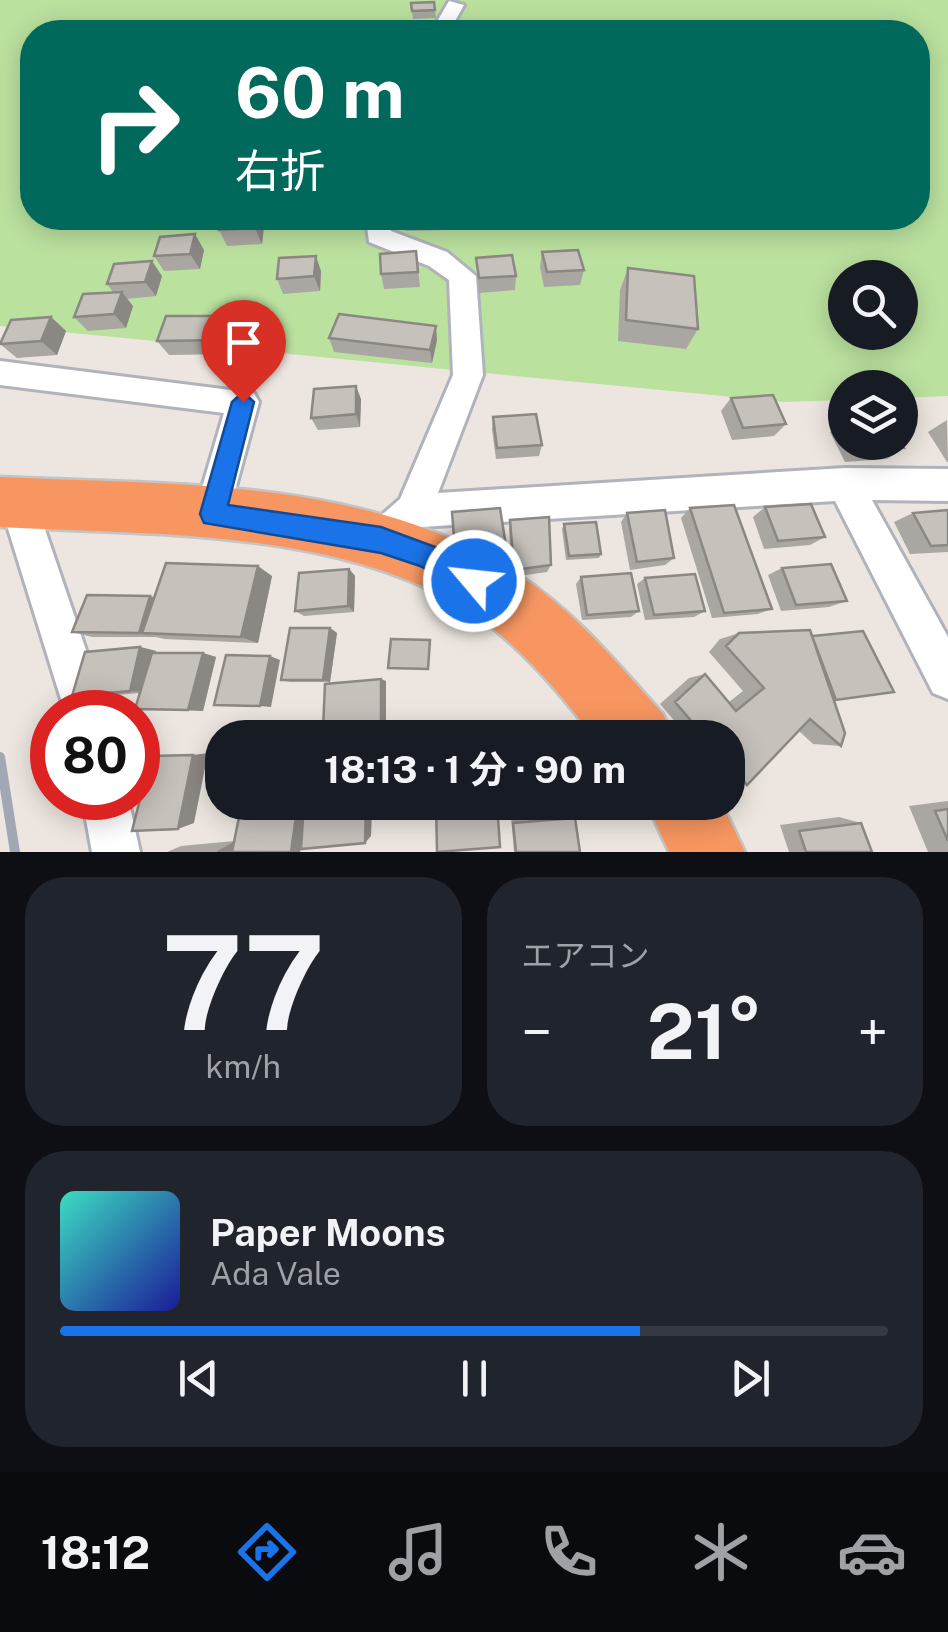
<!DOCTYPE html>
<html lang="ja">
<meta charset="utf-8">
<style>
body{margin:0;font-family:"Public Sans","Noto Sans JP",sans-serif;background:#20242c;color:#f1f3f6;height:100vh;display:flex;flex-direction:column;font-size:38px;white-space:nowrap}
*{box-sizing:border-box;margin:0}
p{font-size:32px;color:#9ea1a6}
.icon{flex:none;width:55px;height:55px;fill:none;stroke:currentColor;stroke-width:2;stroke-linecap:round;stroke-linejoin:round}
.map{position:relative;height:852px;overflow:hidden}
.panel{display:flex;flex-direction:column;gap:25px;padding:25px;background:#0d0f14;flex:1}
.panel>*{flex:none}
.top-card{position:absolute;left:20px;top:20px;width:910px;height:210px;border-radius:40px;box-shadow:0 5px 25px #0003;background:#00695c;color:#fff;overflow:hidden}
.controls{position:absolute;left:828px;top:260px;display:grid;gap:20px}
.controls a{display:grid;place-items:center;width:90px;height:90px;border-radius:50%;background:#171b24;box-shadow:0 5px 25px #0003;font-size:50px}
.speed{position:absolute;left:30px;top:690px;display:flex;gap:20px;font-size:50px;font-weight:700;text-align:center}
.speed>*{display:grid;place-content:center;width:130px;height:130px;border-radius:50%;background:#171b24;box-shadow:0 5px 25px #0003;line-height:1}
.speed .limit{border:15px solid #d22;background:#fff;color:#111}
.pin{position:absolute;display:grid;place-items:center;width:85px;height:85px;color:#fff;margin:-102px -42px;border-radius:50% 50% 50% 0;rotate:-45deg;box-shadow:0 0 10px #0007}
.pin .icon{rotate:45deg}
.me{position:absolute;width:110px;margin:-55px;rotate:298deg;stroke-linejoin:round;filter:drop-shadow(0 0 8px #0008)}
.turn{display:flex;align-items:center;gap:35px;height:210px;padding:0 50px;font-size:45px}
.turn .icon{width:130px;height:130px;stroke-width:2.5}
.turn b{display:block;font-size:70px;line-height:85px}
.big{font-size:75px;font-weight:700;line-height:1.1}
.panel .card{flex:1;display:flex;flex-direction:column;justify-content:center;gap:15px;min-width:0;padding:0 35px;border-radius:40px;background:#20242c}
.panel .dial{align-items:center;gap:0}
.dial b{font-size:130px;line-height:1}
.song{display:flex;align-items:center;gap:30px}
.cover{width:120px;height:120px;border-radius:15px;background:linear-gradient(135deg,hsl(170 70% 55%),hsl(240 70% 35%))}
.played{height:10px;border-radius:5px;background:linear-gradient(90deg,#1a73e8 70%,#363941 70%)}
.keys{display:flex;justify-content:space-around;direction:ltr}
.heat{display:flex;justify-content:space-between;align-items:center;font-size:55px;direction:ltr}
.panel .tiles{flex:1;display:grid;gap:25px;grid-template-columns:1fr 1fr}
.card:last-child{grid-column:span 2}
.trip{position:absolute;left:205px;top:720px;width:540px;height:100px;border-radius:40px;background:#171b24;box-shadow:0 5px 25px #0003;font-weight:700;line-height:100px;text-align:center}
.dock{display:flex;height:160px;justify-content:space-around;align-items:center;background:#090b0e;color:#9ea1a6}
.dock .icon{width:70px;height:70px}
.dock .selected{color:#1a73e8}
.dock b{font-size:45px;color:#f1f3f6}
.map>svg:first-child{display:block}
.green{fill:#bbe19f;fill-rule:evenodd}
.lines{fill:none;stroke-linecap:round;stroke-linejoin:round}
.minor-casing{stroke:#b0b3bc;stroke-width:6}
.highway-casing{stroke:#c4c4c4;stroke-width:5}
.minor{fill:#fff;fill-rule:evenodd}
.highway{fill:#f79661;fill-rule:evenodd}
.rail{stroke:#a2a7b5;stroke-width:10}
.wall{fill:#aaa6a1}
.shaded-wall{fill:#8b8783}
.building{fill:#c6c1bb;stroke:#8b8783;stroke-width:2.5}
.route{fill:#1a73e8;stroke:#114b97;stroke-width:2.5}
</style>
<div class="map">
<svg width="948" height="852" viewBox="0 0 948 852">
<rect width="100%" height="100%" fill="#ede6e0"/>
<path class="green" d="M0,0H948V396L900,398V388H845V400L784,402L0,326ZM32,32H918V218H32ZM845,278H900V332H845Z"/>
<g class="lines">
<defs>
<path id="minor" d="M449,1L464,5L449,32H431Z
M366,218H390L391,231L447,252L476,276L483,375L438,493L845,468L948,469V501L872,500L948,637V699L933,693L835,501L421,527L394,553L381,558L368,553L363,540L368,527L400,499L453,375L449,280L429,266L369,242Z
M0,361L254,393L259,402L225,527L212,532L199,527L194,515L224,413L0,385Z
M18,486L30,491L36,503L107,712H65L0,503L6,491Z
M82,798H128L140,852H92Z"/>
<path id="highway" d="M0,477C171,485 366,477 516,573C573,609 618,664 663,714L673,738H595C559,693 521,646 473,614C343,528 150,535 0,527Z
M646,802H721L745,852H669Z"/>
</defs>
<use href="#minor" class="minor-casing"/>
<use href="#highway" class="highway-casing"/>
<use href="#minor" class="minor"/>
<use href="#highway" class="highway"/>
<path class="rail" d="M0,757L15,852"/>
</g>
<path class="wall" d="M434,2L436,18L413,19L411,3Z
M404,218H447V230L406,231Z
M264,226L262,244L227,246L219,230Z
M204,250L200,269L164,271L154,256Z
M416,251L420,287L384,289L381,274Z
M542,252L584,270L580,285L544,287L540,267Z
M476,258L516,276L515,290L479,293Z
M628,268L698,329L686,349L618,341L620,290Z
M321,271L320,291L283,294L277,279Z
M162,276L156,296L127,299L133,306L126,328L88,331L74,317L113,292L107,284Z
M51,317L66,331L57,355L17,358L0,344Z
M239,330L232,354L169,355L157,341Z
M329,338L437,340L432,363L334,352Z
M731,398L786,424L774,436L732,440L721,411Z
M361,399L360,427L318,430L311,418Z
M493,417L542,445L539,456L496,459L492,430Z
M844,420L845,442H900L904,448L887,459L845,462L830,432Z
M947,420L948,462H947L928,432Z
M765,507L825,537L810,545L764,549L753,517Z
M690,508L772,609L758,614L712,618L681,518Z
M948,510V552L910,554L894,522L913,513Z
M452,512L506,546L504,553L456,558Z
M627,513L674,558L665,565L630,570L621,522Z
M510,520L551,565L547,572L512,577L509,528Z
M564,524L601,554L599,558L566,560L562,529Z
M782,568L847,601L829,607L781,611L768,575Z
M349,569L355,576L354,612L304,616L295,611Z
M272,576L258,643L165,639L155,637H92L72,632L150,596L154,597Z
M581,577L639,611L631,617L582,620L576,584Z
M645,578L705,611L694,617L645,620L637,584Z
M330,628L337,633L330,682H290L281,680Z
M739,633L812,636L894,692L833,700L841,746L813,744L799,731L747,785L728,781V738H689L660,704L689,678L705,674L729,702L743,691L709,652L720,639Z
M140,647L156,651V653H203L216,657L203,711L135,709L140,693L93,697L72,696Z
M948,801V852H928L909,806Z
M242,802H372L371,836L301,844L300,852H167L181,846L234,841Z
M570,813L575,818L580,852H514L511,817Z
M839,817L861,823L872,852H789L780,825Z"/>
<path class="shaded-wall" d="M256,218H261L264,226L262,244L255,228Z
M195,234L204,250L200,269L190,254Z
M316,256L321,271L320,291L314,276Z
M152,261L162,276L156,296L145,282Z
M122,292L133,306L126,328L114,314Z
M230,316L239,330L232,354L223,340Z
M51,317L66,331L57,355L41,341Z
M436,326L437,340L432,363L430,350Z
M356,386L361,399L360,427L356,414Z
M258,566L272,576L258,643L241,637Z
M349,569L355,576L354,612L348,606Z
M150,596L166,602L142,633L155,637L139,633Z
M330,628L337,633L330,682L323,680Z
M140,647L156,651L148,692L130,691Z
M203,653L216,657L203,711L188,710Z
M270,656L280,660L271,707L260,706Z
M381,679L386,681V725H381Z
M208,753L194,823L178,829L193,755Z
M298,802H307L300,852H291Z
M366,802H372L371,836L365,843Z
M238,840L237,852H217V851Z"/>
<path class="building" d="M434,2L435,10L412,11L411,3Z
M402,22L403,31L379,32L378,23Z
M222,218H256L255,228L219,230Z
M195,234L190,254L154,256L160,237Z
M578,250L584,270L547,272L542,252Z
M416,251L418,272L381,274L380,254Z
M512,255L516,276L479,278L476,258Z
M316,256L314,276L277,279L279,258Z
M152,261L145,282L107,284L114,264Z
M628,268L694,276L698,329L626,320Z
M122,292L114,314L74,317L83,294Z
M339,314L436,326L430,350L329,338Z
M166,316H230L223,340L157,341Z
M51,317L41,341L0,344L11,320Z
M356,386V414L311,418L314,389Z
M773,395L786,424L743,428L731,398Z
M536,414L542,445L497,448L493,417Z
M900,440L904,448L860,451L856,442H900Z
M811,504L825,537L778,541L765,507Z
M734,505L772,609L724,613L690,508Z
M500,508L506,546L455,550L452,512Z
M665,510L674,558L637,562L627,513Z
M948,510V545L931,546L913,513Z
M549,517L551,565L514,570L510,520Z
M596,522L601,554L569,556L564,524Z
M166,563L258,566L241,637L142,633Z
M831,564L847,601L796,605L782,568Z
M349,569L348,606L295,611L299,573Z
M631,573L639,611L587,615L581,577Z
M695,574L705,611L654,615L645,578Z
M87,595L150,596L139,633L72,632Z
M290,628H330L323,680H281Z
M810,630L845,733L841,746L810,719L747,785L728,762V738H706L675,702L705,674L736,711L764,688L726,646L739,633Z
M863,631L894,692L836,700L812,636Z
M391,639L430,640L428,669L388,668Z
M140,647L130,691L72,696L85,652Z
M152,653H203L188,710L135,709Z
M226,655L270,656L260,706L214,705Z
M381,679V725L323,729L325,684Z
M571,732V738H513V736Z
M193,755L178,829L132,831L151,756Z
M242,802H298L291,852H232Z
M304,802H366L365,843L301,849Z
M436,802H497L500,847L437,852Z
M948,809V841L935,811Z
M575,818L580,852H516L513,823Z
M861,823L872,852H806L799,831Z"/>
<path class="route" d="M243,392L254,402L228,505L381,527L435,547L484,571L488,581L484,590L474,594L420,566L381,553L204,523L200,514L232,402Z"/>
</svg>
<div class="controls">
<a><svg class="icon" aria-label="search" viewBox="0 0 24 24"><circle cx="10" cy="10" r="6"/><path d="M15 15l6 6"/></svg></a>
<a><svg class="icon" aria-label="layers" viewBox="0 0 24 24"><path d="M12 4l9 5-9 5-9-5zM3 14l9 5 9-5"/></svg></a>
</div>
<div class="speed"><div class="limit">80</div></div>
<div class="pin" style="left:243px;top:402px;background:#d93025"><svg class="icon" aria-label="arrive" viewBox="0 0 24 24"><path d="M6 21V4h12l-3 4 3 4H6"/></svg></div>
<svg class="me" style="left:474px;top:581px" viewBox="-20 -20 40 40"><circle r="17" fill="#1a73e8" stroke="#fff" stroke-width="3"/><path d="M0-11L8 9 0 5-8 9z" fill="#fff"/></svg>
<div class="trip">18:13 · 1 分 · 90 m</div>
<div class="top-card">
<div class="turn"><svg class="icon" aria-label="right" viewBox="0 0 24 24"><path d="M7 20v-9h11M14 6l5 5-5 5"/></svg><div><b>60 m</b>右折</div></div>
</div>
</div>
<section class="panel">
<div class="tiles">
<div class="card dial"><b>77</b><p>km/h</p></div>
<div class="card"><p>エアコン</p>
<div class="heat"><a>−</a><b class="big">21°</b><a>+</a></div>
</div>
<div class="card">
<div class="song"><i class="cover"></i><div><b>Paper Moons</b><p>Ada Vale</p></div></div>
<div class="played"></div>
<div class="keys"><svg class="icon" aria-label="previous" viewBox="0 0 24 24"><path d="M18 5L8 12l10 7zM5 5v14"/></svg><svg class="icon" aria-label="pause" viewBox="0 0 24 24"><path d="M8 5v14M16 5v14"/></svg><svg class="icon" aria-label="next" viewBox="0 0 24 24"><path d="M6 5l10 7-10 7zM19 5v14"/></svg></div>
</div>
</div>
</section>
<nav class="dock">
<b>18:12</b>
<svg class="icon selected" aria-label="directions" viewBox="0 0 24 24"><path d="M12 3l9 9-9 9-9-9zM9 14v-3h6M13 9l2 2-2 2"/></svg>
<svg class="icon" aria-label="music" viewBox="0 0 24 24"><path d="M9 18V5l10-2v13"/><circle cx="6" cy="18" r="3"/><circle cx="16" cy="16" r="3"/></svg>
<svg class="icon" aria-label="phone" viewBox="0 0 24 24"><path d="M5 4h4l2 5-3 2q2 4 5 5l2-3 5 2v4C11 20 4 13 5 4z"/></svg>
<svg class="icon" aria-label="climate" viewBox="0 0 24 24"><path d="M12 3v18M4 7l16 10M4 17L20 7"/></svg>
<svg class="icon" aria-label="car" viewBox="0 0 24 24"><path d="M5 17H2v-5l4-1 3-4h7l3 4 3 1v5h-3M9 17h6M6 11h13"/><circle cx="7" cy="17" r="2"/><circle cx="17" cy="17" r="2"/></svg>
</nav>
